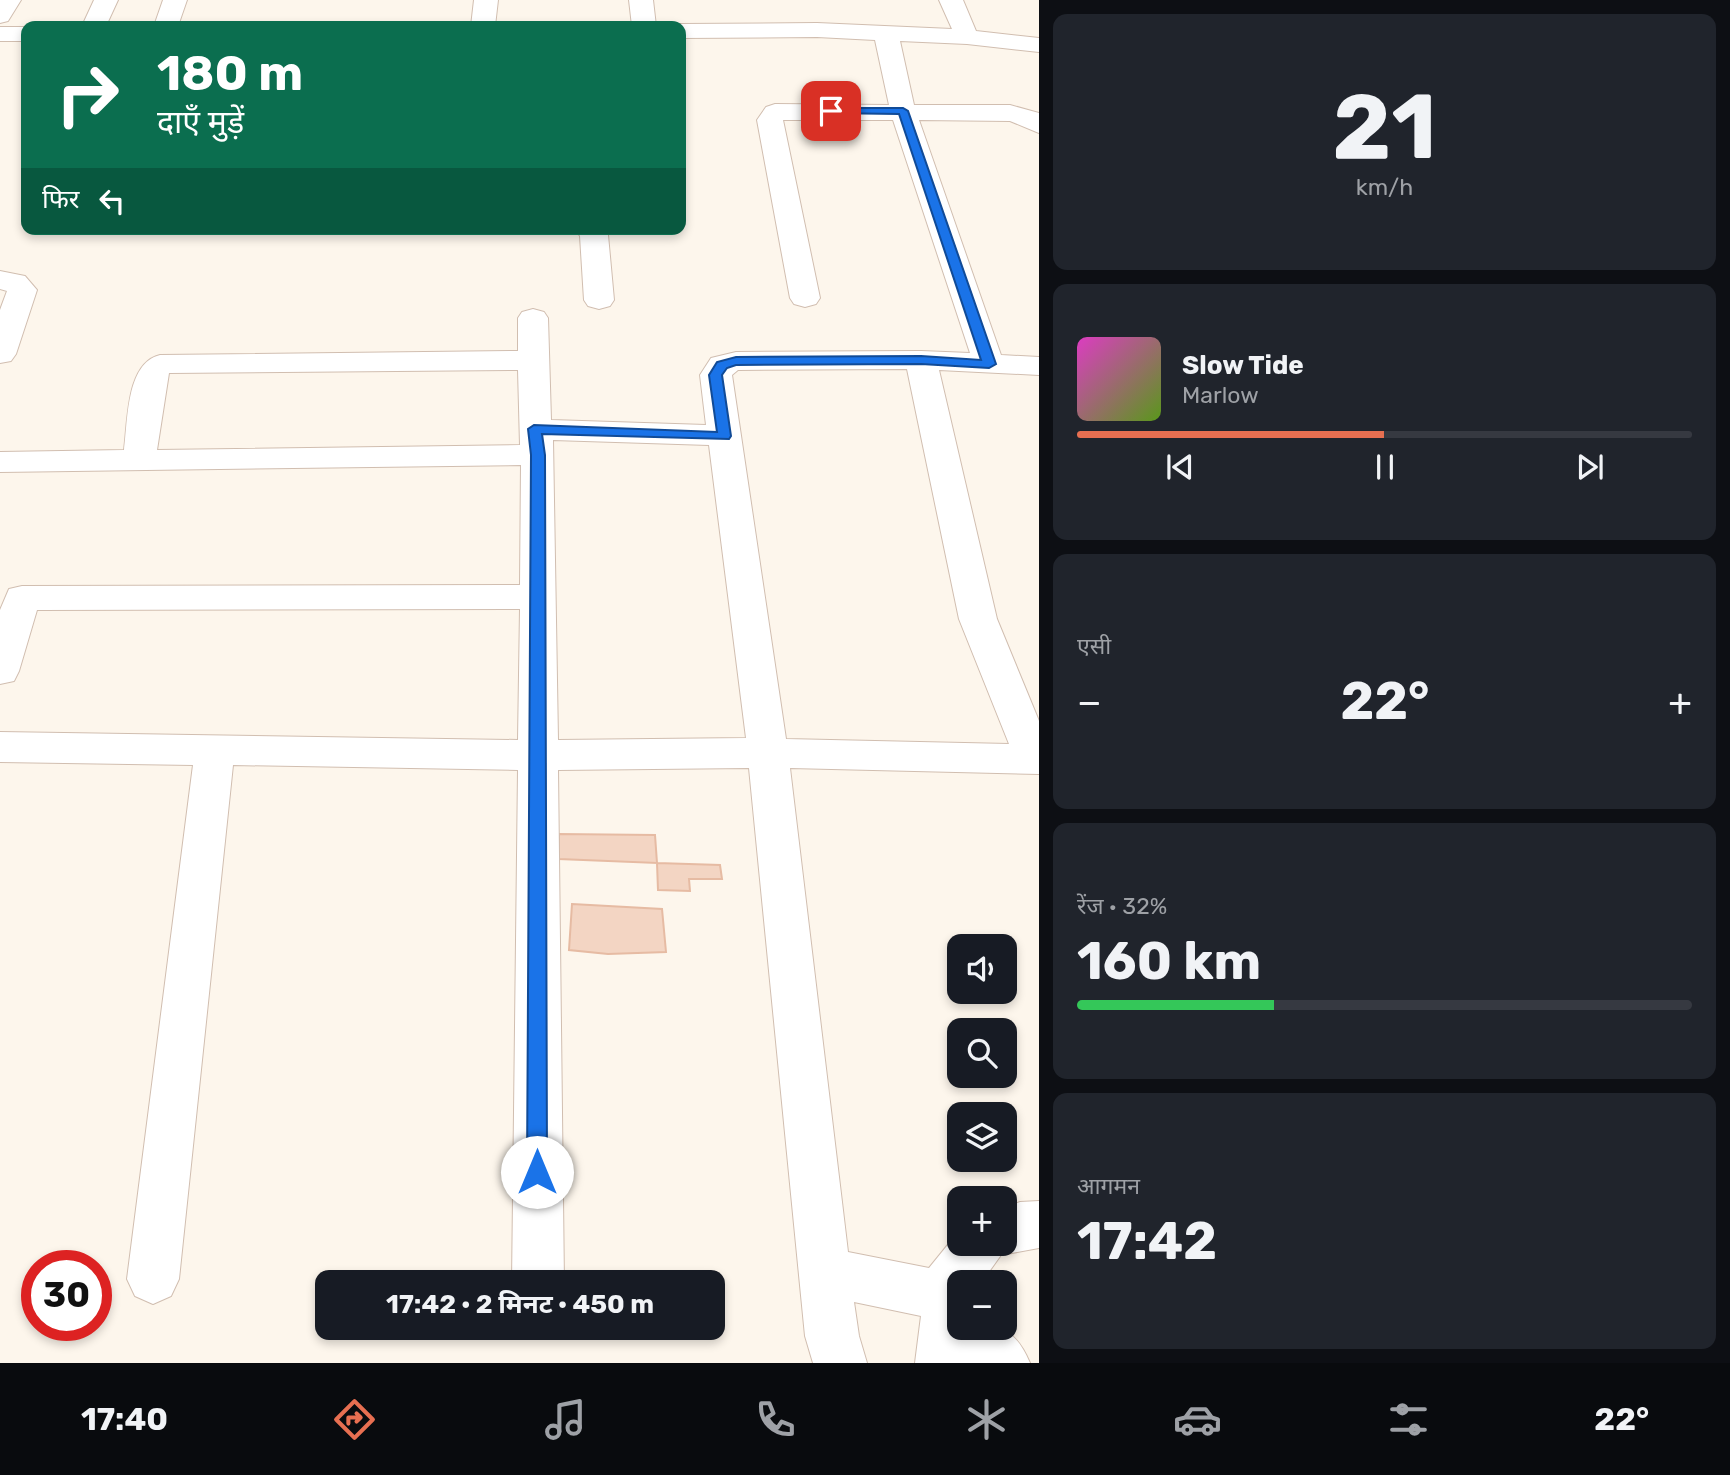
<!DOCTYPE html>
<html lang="hi">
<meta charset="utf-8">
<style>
body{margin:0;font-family:Rubik,"Noto Sans Devanagari",sans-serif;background:#20242c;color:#f1f3f6;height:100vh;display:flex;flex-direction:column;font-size:26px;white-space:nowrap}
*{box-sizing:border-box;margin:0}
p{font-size:23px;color:#9ea1a6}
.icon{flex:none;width:38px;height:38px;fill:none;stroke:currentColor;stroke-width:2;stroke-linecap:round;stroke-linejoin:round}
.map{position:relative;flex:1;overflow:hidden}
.side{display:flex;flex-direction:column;gap:14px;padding:14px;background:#0d0f14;width:691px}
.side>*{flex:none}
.guide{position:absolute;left:21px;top:21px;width:665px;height:214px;border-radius:14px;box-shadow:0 4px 10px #0003;background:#0b6e4f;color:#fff;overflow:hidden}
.buttons{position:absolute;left:947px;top:934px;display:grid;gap:14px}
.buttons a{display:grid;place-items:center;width:70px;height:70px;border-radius:14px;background:#171b24;box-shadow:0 4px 10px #0003;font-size:35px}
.speed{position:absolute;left:21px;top:1250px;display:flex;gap:14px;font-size:35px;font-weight:700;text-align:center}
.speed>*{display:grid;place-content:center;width:91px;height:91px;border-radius:50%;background:#171b24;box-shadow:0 4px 10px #0003;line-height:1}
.speed .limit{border:10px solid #d22;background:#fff;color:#111}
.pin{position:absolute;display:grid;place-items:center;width:60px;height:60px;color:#fff;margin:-30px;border-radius:14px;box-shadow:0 4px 10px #0006}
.me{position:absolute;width:77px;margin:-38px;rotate:0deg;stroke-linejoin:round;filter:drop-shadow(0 0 5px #0008)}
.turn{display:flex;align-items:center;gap:24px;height:147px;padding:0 21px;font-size:32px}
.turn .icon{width:91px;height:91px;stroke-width:2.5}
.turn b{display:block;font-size:49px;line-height:60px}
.then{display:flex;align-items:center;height:66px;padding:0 21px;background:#0003;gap:14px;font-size:26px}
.big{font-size:52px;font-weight:700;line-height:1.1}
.side .tile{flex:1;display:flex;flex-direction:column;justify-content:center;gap:10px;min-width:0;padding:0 24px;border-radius:14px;background:#20242c}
.side .dial{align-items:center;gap:0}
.dial b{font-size:91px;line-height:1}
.song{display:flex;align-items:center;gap:21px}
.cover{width:84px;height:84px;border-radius:10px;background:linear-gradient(135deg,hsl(310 70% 55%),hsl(90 70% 35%))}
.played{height:7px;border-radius:4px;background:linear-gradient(90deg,#e76f51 50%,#363941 50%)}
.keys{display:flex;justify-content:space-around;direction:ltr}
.heat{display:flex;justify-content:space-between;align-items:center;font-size:38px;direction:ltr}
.charge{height:10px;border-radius:5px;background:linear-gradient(90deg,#34c759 32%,#363941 0)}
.trip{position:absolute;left:315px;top:1270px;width:410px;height:70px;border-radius:14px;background:#171b24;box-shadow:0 4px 10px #0003;font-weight:700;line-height:70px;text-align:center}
.menu{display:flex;height:112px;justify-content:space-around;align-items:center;background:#090b0e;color:#9ea1a6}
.menu .icon{width:49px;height:49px}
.menu .on{color:#e76f51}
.menu b{font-size:32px;color:#f1f3f6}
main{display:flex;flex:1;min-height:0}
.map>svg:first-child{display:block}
.building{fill:#f3d5c3;stroke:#e6bba3;stroke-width:2}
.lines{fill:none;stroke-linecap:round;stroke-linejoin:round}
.minor-casing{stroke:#d1beb0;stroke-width:2}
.minor{fill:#fff;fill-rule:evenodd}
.route{fill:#1a73e8;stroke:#114b97;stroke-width:2}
</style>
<main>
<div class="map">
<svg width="1039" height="1363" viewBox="0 0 1039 1363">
<rect width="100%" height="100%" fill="#fdf6ec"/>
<path class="building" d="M559,834L655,835L657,863L559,859Z
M657,863L720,865L722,879H689L690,891L658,890Z
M572,904L662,909L666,952L608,954L569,950Z"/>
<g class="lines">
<defs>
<path id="minor" d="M0,0H21L8,21L0,23Z
M94,0H118L106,26H82Z
M163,0H187L178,26H154Z
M474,0H498L495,26H471Z
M629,0H653L656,26H632Z
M939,0H963L976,31L1039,38V52L967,44L900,41L914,105H1010L1039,113V133L1010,121L919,120L1001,355L1039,357V375L939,370L997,619L1039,721V774L790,768L848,1252L929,1268L959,1231V1244H1004V1208L1020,1202L1039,1201V1248L1001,1255L981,1283H959V1328C997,1328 1013,1323 1030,1363H915L921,1316L854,1302L859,1336L867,1363H813L805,1336L749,768L558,770L564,1283H512L518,770L233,765L179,1279L171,1296L153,1304L135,1296L127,1279L193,765L0,762V732L518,740L520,609L37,610L19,671L14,681L0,684V610L9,589L22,586L520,585L521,465L0,472V452L124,450C128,421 126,363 160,355L518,351V318L522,312L533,309L544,312L548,318L551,420L706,425L700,375L711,358L736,352L921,351L970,353L893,120H783L820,298L816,304L805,307L794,304L790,298L757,120L766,107L775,104L889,105L875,40L817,37L681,38V26H672L681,24L817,23L952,29ZM907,369L959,619L1009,744L786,739L732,375L738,370ZM518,370L520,445L157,450L169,373ZM553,440L709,445L746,738L558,740Z
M0,27H26V41H0Z
M575,229H604L608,235L614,300L610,306L599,309L588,306L584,300L580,236Z
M0,271L25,276L37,290L16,354L11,361L0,363V310L7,291L0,289Z"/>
</defs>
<use href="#minor" class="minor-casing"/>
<use href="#minor" class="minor"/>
</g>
<path class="route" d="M831,108H903L908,111L996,364L989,368L921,364L736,365L727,368L722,375L731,436L729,439L542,434L545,455L547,1172L544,1178L537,1181L530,1178L527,1172L531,455L528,429L534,425L717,432L709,375L717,362L736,357L921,356L981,360L899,114L827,113V109Z"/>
</svg>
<div class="buttons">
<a><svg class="icon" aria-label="sound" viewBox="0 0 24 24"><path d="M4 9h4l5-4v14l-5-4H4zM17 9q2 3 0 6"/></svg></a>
<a><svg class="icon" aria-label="search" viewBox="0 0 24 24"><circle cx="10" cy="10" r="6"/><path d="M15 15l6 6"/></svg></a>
<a><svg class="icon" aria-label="layers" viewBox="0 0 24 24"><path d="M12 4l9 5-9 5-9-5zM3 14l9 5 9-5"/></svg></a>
<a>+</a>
<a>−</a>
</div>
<div class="speed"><div class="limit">30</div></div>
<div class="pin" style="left:831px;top:111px;background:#d93025"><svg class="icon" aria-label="arrive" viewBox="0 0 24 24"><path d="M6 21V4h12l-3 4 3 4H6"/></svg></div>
<svg class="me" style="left:537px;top:1172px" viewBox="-20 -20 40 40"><circle r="19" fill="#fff"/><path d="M0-13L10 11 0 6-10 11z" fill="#1a73e8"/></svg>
<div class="trip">17:42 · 2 मिनट · 450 m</div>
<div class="guide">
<div class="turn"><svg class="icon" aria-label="right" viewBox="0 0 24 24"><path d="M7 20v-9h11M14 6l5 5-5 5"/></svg><div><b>180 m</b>दाएँ मुड़ें</div></div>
<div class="then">फिर<svg class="icon" aria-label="left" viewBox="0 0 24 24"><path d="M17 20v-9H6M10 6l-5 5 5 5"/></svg></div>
</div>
</div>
<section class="side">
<div class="tile dial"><b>21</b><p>km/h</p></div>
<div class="tile">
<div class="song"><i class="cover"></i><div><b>Slow Tide</b><p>Marlow</p></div></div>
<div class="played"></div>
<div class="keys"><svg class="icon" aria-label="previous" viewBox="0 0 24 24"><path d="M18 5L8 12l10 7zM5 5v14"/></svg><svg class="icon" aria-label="pause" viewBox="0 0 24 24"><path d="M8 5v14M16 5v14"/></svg><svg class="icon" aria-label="next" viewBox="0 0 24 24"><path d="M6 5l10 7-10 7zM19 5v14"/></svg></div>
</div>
<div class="tile"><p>एसी</p>
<div class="heat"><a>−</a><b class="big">22°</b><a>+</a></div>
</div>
<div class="tile"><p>रेंज · 32%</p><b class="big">160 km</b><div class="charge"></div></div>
<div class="tile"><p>आगमन</p><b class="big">17:42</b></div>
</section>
</main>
<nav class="menu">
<b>17:40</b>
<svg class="icon on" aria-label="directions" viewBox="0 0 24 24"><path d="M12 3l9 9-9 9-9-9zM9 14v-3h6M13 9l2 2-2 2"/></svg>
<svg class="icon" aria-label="music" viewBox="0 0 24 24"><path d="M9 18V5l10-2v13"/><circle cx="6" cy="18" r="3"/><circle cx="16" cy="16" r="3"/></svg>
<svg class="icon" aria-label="phone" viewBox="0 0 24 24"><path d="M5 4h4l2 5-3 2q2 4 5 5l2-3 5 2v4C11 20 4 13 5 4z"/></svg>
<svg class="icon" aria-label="climate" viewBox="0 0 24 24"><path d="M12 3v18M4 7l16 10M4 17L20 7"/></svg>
<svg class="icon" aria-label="car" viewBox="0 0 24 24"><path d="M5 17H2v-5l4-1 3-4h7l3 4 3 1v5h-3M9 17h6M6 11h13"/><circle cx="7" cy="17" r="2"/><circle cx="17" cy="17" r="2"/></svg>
<svg class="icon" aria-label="filters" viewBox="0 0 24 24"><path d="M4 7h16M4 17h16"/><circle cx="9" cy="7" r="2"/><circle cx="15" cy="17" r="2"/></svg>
<b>22°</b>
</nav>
